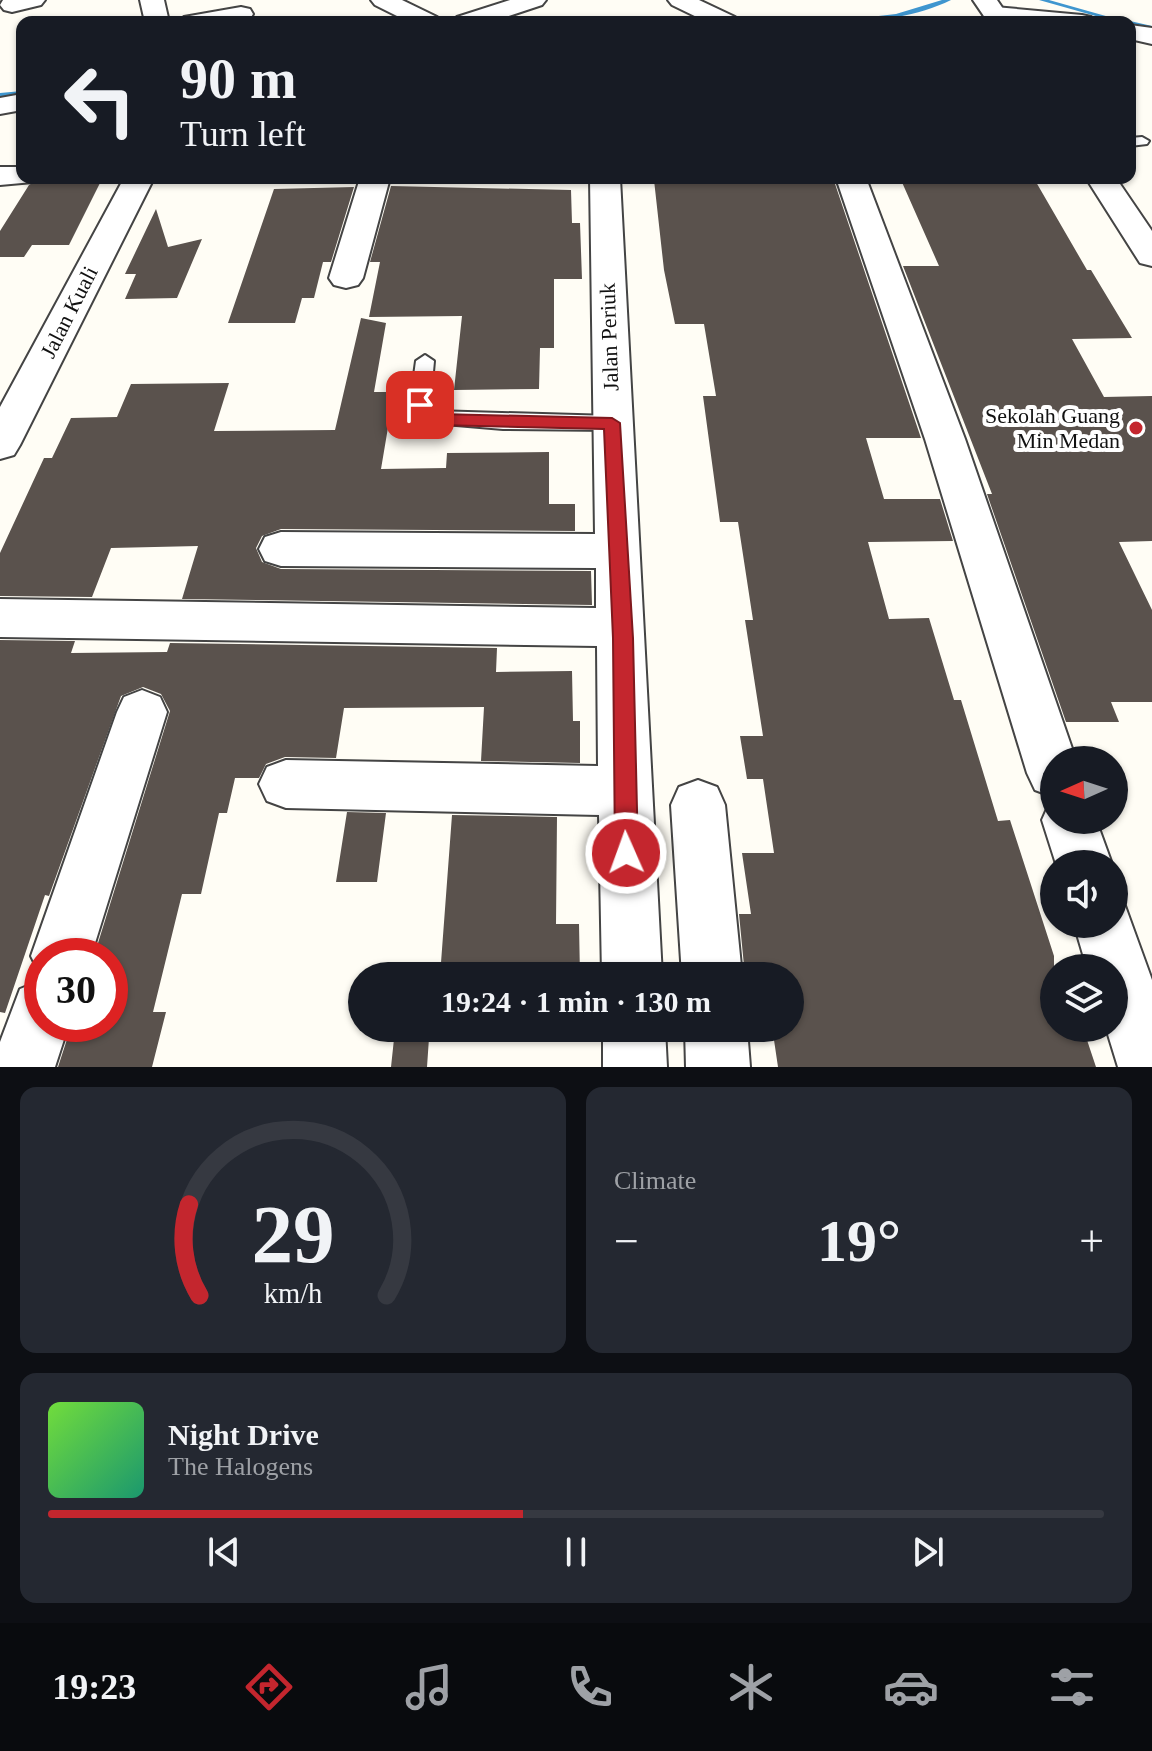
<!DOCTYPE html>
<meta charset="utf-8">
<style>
body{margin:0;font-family:Georgia,serif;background:#242831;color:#f1f3f6;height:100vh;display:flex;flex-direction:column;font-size:30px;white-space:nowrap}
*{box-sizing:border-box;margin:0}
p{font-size:26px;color:#9ea1a6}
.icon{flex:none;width:44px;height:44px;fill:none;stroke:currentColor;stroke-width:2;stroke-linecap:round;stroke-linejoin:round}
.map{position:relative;height:1067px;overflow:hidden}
.sheet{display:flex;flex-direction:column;gap:20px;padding:20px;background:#0d0f14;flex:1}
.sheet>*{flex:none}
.banner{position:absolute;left:16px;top:16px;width:1120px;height:168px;border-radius:16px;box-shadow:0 2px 6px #0004;background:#171b24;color:#f1f3f6;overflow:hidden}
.needle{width:52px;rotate:267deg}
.controls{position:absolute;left:1040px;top:746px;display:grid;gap:16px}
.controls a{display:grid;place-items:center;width:88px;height:88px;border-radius:50%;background:#171b24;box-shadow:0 2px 6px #0004;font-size:40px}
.speed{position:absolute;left:24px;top:938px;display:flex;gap:16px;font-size:40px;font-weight:700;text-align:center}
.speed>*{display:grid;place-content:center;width:104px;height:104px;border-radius:50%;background:#171b24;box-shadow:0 2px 6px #0004;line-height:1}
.speed .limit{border:12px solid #d22;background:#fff;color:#111}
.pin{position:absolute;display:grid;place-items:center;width:68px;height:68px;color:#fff;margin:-34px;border-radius:16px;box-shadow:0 4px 12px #0006}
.me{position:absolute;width:88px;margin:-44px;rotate:358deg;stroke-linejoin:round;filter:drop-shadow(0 0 6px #0008)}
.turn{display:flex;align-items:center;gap:28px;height:168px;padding:0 32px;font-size:36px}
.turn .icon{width:104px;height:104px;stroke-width:2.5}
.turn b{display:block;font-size:56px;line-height:68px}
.big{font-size:60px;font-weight:700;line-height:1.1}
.sheet .tile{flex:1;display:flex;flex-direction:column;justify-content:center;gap:12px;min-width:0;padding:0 28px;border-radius:16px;background:#242831}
.sheet .dial{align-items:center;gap:0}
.dial svg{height:208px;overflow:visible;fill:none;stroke:#363941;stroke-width:7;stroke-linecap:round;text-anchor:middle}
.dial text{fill:#f1f3f6;stroke:none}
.song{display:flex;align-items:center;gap:24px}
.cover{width:96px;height:96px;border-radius:12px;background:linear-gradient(135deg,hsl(100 70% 55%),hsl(160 70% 35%))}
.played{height:8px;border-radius:4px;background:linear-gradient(90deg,#c4262e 45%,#363941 45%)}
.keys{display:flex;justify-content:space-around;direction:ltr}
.heat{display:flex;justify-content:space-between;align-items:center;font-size:44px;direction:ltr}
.sheet .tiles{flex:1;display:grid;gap:20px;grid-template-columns:1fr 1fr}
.tile:last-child{grid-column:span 2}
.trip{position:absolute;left:348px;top:962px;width:456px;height:80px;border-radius:40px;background:#171b24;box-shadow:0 2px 6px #0004;font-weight:700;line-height:80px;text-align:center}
.tab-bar{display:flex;height:128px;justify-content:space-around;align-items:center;background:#090b0e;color:#9ea1a6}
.tab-bar .icon{width:56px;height:56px}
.tab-bar .current{color:#c4262e}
.tab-bar b{font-size:36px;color:#f1f3f6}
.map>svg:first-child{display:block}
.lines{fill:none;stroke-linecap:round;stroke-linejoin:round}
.stream{fill:#3f96cf;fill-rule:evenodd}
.building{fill:#5a524d}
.service-casing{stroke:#444;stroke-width:4}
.minor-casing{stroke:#444;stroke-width:4}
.tertiary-casing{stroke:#444;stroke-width:4}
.service{fill:#fff;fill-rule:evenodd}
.minor{fill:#fff;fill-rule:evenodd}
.tertiary{fill:#fff;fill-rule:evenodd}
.route{fill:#c4262e;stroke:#7f191e;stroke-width:2}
.poi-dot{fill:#c4262e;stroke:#fff;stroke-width:3}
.labels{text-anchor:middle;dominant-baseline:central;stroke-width:8;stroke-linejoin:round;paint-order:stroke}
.street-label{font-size:22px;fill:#111;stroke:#fff}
.poi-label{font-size:22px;fill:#111;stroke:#fff;text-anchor:end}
</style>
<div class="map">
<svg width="1152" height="1067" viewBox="0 0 1152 1067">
<rect width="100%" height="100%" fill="#fffdf5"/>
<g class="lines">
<path class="stream" d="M942,0H951C918,16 878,22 841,22L844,20L896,14Z
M1039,0H1049L1127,22H1117Z
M1130,21L1152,26V30L1130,25V22H1128Z
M22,91V95L0,97V93Z"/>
</g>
<path class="building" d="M715,178H833L921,438H866L884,499H940L953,541L868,542L889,619L929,618L954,700H961L998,821L1010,820L1054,956V1028H1083L1096,1067H778L774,1040L756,1041L754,1028H790V976H745L739,914H751L742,853H774L763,779H747L740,736H763L745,620H753L738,522H720L703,396H716L704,324H675L664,270L654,180Z
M39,179H102L69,245H32L24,257H0V231L29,185Z
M943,179L945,183L1036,182L1087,270H1091L1132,338L1072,339L1104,397L1152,396V541L1119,542L1152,610V702H1111L1119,722H1066L987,494H992L903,266H939L901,180Z
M391,186L571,190L572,223H580L582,279H554V348H540L539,389L454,390L462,316L369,317L380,262H370Z
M354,187L331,262H323L314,298H302L295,323H228L274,189Z
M156,209L168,247L202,239L177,298L125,299L136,274H125Z
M361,318L386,323L374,392H394L381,469L446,468L447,453L549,452V504H575V531L281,529L262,536L256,548L262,562L281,569L591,571L592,605L182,599L198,546L111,548L92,597L0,596V553L44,458H52L71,418L117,417L131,384L229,383L214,431L335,430Z
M0,640L75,641L71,653L167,652L170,643L497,648L496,672L572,671L573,721H580V763L481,761L484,707L344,708L336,758L285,757L266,764L259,778H235L227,813H219L201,894H182L153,1012H166L152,1067H58L72,1024H110V956H94L170,711L161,694L143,687L121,696L49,896L45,895L5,1013L0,1012Z
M347,812L386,813L377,882H336Z
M452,815L557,817L556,924H579L580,976H440Z
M429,1038L427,1067H391L394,1039Z"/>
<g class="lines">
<defs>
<path id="service" d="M1130,138L1142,137L1149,141L1147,144L1130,146Z
M425,355L434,361L430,405L434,411L612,416L622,423L612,430L503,429L421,422L410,405L416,361Z"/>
<path id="minor" d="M3,0H45L41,5L12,12L4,10L0,5Z
M140,0H164L169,22H145Z
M371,0H402L437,17L440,22H409L375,5Z
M510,0H546L542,5L491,22H454L457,17Z
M668,0H699L735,17L738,22H707L672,5Z
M241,7L250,9L253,14L250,19L181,22L184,17Z
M995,7L1082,15L1091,17L1094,22H1003L986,19L983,14L986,9Z
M1130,25L1152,28V44L1130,39Z
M22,94V110L0,114V98Z
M0,167H22V178H36L33,182L0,185Z
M124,178H154L20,445L14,455L0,459V407Z
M360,178H390L363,278L358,285L346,288L334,285L329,278Z
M590,178H620L662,976H602L599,815L286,808L267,801L259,784L267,767L286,760L598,766L597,646L0,637V599L596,608V568L281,566L265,561L259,549L265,537L281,532L595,534Z
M836,178H866L965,439L1076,760H1054V797L1035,790L1027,773L925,439Z
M142,690L160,697L167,712L91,956H42V978L31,956L117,712L124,697Z
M698,780L717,787L725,805L742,976H682L671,805L679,787Z
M1054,800V820H1096L1112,864H1056L1042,820L1050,802Z
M1114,899L1124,903L1152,980V1067H1118L1106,1028H1114V968H1087L1074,924H1114Z
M42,980V1024H69L55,1067H0V1042L20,989Z
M603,1028H665L667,1067H603Z
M685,1028H747L750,1067H686Z"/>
<path id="tertiary" d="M973,0H997L1012,22H988Z
M1086,178H1116L1152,231V266L1140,263Z"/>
</defs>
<use href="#service" class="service-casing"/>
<use href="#minor" class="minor-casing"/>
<use href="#tertiary" class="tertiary-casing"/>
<use href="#service" class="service"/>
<use href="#minor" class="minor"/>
<use href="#tertiary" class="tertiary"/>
</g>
<path class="route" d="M420,399L438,414L612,418L620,423L633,638L638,853L634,861L626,864L618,861L615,853L613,638L604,429L438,425L422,421L412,405Z"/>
<circle class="poi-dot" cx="1136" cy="428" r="8"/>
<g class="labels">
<g class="street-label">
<text transform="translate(69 312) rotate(-63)">Jalan Kuali</text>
<text transform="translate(609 337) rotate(-92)">Jalan Periuk</text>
</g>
<g class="poi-label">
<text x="1120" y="415">Sekolah Guang<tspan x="1120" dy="25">Min Medan</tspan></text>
</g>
</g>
</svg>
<div class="controls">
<a><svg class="needle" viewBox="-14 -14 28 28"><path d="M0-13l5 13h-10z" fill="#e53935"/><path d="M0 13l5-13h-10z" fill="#9ea1a6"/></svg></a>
<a><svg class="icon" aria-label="sound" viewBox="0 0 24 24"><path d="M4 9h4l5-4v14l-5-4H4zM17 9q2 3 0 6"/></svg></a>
<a><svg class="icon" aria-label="layers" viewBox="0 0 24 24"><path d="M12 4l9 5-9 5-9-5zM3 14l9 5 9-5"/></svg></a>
</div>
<div class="speed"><div class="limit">30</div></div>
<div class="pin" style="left:420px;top:405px;background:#d93025"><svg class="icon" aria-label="arrive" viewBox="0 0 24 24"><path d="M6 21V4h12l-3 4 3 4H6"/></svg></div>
<svg class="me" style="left:626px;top:853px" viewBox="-20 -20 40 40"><circle r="17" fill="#c4262e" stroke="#fff" stroke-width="3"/><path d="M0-11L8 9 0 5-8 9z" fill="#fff"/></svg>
<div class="trip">19:24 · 1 min · 130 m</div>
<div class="banner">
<div class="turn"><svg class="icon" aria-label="left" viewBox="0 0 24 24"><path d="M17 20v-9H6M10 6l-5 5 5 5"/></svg><div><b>90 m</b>Turn left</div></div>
</div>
</div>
<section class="sheet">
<div class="tiles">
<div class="tile dial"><svg viewBox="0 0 100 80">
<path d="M14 69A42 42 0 1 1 86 69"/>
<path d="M14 69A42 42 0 0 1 10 34" stroke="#c4262e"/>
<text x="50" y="56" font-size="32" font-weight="700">29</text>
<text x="50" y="72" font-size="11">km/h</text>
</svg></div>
<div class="tile"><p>Climate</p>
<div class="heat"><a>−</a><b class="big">19°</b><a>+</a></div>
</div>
<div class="tile">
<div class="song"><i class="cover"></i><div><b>Night Drive</b><p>The Halogens</p></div></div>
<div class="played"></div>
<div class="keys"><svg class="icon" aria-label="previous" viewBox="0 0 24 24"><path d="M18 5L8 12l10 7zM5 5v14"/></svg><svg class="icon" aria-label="pause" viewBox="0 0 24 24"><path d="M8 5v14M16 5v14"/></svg><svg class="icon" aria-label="next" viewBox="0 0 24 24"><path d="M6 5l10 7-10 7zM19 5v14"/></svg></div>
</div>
</div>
</section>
<nav class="tab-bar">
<b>19:23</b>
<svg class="icon current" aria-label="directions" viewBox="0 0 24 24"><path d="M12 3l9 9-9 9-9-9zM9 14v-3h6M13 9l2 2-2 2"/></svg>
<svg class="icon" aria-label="music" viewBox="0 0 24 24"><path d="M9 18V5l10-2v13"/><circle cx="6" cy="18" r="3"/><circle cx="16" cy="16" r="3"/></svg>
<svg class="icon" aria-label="phone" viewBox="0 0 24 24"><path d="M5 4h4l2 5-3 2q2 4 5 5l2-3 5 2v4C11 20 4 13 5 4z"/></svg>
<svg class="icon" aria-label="climate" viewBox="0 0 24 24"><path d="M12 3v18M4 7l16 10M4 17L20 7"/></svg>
<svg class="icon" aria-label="car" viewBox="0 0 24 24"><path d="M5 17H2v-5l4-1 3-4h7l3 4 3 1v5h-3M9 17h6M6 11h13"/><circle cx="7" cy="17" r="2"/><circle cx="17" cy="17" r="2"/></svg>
<svg class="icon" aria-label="filters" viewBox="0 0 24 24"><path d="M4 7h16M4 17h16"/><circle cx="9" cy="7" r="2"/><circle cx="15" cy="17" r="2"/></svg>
</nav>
